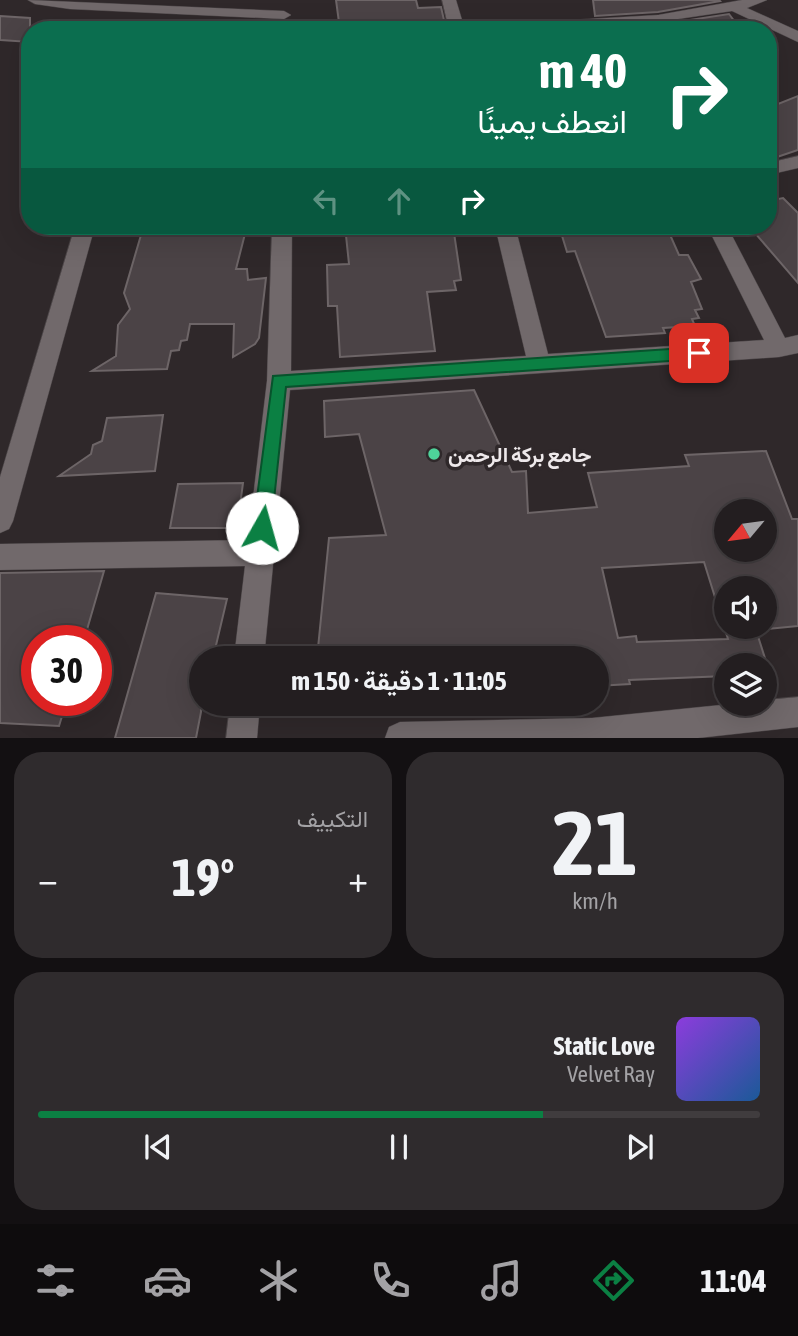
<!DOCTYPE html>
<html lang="ar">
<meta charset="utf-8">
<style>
body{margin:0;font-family:"Asap Condensed",Vazirmatn,sans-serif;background:#2f2b2d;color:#f1f3f6;direction:rtl;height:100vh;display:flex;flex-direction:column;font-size:26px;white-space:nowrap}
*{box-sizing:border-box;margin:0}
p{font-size:23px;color:#a3a2a5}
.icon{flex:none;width:38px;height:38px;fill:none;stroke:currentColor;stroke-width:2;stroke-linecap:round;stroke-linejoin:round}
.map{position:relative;height:738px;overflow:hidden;direction:ltr}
.panel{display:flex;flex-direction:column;gap:14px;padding:14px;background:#131012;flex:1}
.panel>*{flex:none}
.top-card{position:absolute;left:21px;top:21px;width:756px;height:214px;border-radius:28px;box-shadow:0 7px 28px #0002,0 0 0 2px #403c3e;direction:rtl;background:#0b6e4f;color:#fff;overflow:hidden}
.needle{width:46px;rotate:241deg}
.controls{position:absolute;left:714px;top:499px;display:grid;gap:14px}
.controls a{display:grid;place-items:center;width:63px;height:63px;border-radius:50%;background:#231e20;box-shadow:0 7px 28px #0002,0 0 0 2px #403c3e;font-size:35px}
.speed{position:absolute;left:21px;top:625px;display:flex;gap:14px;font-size:35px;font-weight:700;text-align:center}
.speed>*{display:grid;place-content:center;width:91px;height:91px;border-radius:50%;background:#231e20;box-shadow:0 7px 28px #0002,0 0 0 2px #403c3e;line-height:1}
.speed .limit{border:10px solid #d22;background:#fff;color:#111}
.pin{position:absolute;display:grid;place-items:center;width:60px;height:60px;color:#fff;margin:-30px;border-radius:14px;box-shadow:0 4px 10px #0006}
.me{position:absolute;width:77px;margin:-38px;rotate:7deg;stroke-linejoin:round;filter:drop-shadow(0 0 5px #0008)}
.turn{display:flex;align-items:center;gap:24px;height:147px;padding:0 35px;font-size:32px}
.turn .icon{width:91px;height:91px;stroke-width:2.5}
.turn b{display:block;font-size:49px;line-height:60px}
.lanes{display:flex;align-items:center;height:66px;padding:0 35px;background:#0003;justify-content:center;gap:35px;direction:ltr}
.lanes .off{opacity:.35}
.big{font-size:52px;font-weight:700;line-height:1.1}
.panel .card{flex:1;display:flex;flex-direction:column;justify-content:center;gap:10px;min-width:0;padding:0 24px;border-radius:28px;background:#2f2b2d}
.panel .dial{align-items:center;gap:0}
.dial b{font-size:91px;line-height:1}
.song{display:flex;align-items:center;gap:21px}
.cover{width:84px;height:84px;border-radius:10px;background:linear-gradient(135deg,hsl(270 70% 55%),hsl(210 70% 35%))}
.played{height:7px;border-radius:4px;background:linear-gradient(90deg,#0b8043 70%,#403c3e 70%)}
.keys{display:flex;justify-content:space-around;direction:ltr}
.heat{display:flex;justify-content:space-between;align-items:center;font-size:38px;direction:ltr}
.panel .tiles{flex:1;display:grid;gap:14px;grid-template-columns:1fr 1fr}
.card:last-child{grid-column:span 2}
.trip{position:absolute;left:189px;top:646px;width:420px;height:70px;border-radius:35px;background:#231e20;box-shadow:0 7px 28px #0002,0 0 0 2px #403c3e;font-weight:700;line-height:70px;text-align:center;direction:rtl}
.dock{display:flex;height:112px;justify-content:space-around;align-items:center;background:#0e0c0d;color:#a3a2a5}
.dock .icon{width:49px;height:49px}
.dock .current{color:#0b8043}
.dock b{font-size:32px;color:#f1f3f6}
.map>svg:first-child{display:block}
.building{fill:#4b4346;stroke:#6d6567;stroke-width:2;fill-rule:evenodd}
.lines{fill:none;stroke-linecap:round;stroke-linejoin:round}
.street-casing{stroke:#4b4547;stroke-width:1}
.street{fill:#71696b;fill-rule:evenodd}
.route{fill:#0b8043;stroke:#07532c;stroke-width:2}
.poi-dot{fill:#4ed39a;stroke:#2f282a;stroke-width:2.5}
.labels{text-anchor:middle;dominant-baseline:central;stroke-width:7;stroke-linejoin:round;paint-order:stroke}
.poi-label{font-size:21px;font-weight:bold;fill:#eee9eb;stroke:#2f282a;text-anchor:start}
</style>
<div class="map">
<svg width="798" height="738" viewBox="0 0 798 738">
<rect width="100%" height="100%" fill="#2f282a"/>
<path class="building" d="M336,0H416L418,8L441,7L446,29L340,30Z
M593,0H719L720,1L658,12L595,16Z
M729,14L741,30H618H624Z
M0,16L30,18V42L0,40Z
M798,96V150L768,160V108Z
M783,198L798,213V283L749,226H768V201Z
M139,226H247L236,269H247L248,280L266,278L259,338L255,344L233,357L234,324H190L187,340L181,341L179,350L171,351L167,369L92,371L116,356L118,325L130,309L124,293L141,235Z
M345,226H453L461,280L454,281L456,290L427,292L435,351L340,357L337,306H328L327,265L349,264Z
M559,226H640L642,234L667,228L679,255H688L701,279L691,282L702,309L695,310L699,318L692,319L695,326L663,328L665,333L606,337L575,251L567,252Z
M474,390L512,472L526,471L528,513L597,507L588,473L689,466L685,455L766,451L792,519H798V626L756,630L770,674L765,675V665H726V676L629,680L630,684L597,686V658H317L329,538L386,535L359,434L325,437L324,401ZM726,511H765V550H726ZM704,562L728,639L637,642L636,636L618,638L602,568ZM726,588H765V626H726Z
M163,415L155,471L59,476L91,454L93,445L102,441L107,418Z
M243,483L237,528H170L178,484Z
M104,571L84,640H37V700H67L59,726L0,723V573Z
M156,593L227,599L213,658H201V712L196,738H115Z"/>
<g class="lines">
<defs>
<path id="street" d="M28,0L284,11L291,15L284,19L70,9L35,4Z
M442,0H456L465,30H449Z
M742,0H767L747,8L798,31V42L732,11L624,27L478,30L485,25L658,15Z
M798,156V168L768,175V163Z
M75,226H95L13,521L9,529L0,533V477Z
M272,226H292L291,371L526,356L495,226H515L548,354L764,340L707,226H727L785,338L798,335V353L779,357L290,390L264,658H234L245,566L0,570V544L248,540L267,381Z
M798,697V727L698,738H385L389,727L400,722L592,718L731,704H765V700Z
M230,704H260L257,738H226Z"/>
</defs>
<use href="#street" class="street-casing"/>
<use href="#street" class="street"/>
</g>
<path class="route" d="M699,347L707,353L699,359L286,387L271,528L268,534L262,537L255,534L253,528L273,376Z"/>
<circle class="poi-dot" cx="434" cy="454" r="7"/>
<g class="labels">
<g class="poi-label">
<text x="448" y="454">جامع بركة الرحمن</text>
</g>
</g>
</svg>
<div class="controls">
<a><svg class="needle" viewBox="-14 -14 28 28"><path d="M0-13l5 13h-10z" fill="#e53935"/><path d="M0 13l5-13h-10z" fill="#a3a2a5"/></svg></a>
<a><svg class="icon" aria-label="sound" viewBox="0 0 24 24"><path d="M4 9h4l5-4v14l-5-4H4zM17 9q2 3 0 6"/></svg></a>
<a><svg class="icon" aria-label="layers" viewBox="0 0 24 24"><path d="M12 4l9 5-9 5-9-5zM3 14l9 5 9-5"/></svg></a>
</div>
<div class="speed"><div class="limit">30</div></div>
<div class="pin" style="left:699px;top:353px;background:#d93025"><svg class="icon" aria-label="arrive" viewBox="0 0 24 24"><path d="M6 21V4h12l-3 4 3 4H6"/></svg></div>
<svg class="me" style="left:262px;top:528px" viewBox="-20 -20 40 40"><circle r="19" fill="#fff"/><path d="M0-13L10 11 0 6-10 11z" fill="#0b8043"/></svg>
<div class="trip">11:05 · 1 دقيقة · 150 m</div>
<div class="top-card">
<div class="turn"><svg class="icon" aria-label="right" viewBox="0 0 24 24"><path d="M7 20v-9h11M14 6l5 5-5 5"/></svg><div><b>40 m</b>انعطف يمينًا</div></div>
<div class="lanes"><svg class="icon off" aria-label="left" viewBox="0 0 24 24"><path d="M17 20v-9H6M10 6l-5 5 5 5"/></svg><svg class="icon off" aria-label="ahead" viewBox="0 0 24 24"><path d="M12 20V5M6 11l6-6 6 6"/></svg><svg class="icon" aria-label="right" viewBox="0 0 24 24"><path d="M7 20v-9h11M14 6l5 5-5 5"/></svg></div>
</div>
</div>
<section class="panel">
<div class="tiles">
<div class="card dial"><b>21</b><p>km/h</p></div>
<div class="card"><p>التكييف</p>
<div class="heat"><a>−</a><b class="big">19°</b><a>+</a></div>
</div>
<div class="card">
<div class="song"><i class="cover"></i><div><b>Static Love</b><p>Velvet Ray</p></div></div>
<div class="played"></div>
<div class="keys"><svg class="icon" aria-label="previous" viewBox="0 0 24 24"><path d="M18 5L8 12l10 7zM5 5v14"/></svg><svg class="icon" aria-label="pause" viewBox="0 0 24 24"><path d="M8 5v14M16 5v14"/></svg><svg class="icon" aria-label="next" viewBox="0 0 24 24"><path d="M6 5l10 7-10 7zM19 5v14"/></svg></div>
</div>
</div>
</section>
<nav class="dock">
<b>11:04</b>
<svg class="icon current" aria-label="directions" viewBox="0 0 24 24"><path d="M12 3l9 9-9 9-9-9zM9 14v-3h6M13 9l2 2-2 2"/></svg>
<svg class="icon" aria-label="music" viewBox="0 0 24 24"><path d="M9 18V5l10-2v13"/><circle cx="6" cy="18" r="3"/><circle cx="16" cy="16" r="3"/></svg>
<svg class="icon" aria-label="phone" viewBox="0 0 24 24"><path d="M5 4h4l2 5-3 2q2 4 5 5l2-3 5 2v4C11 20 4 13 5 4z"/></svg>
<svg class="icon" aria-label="climate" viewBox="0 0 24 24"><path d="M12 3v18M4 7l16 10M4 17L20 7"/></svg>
<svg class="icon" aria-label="car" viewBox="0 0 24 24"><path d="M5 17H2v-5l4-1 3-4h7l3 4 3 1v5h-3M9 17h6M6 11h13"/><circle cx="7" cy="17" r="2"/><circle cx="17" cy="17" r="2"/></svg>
<svg class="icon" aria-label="filters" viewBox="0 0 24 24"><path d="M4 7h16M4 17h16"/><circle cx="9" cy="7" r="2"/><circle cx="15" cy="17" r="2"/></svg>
</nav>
